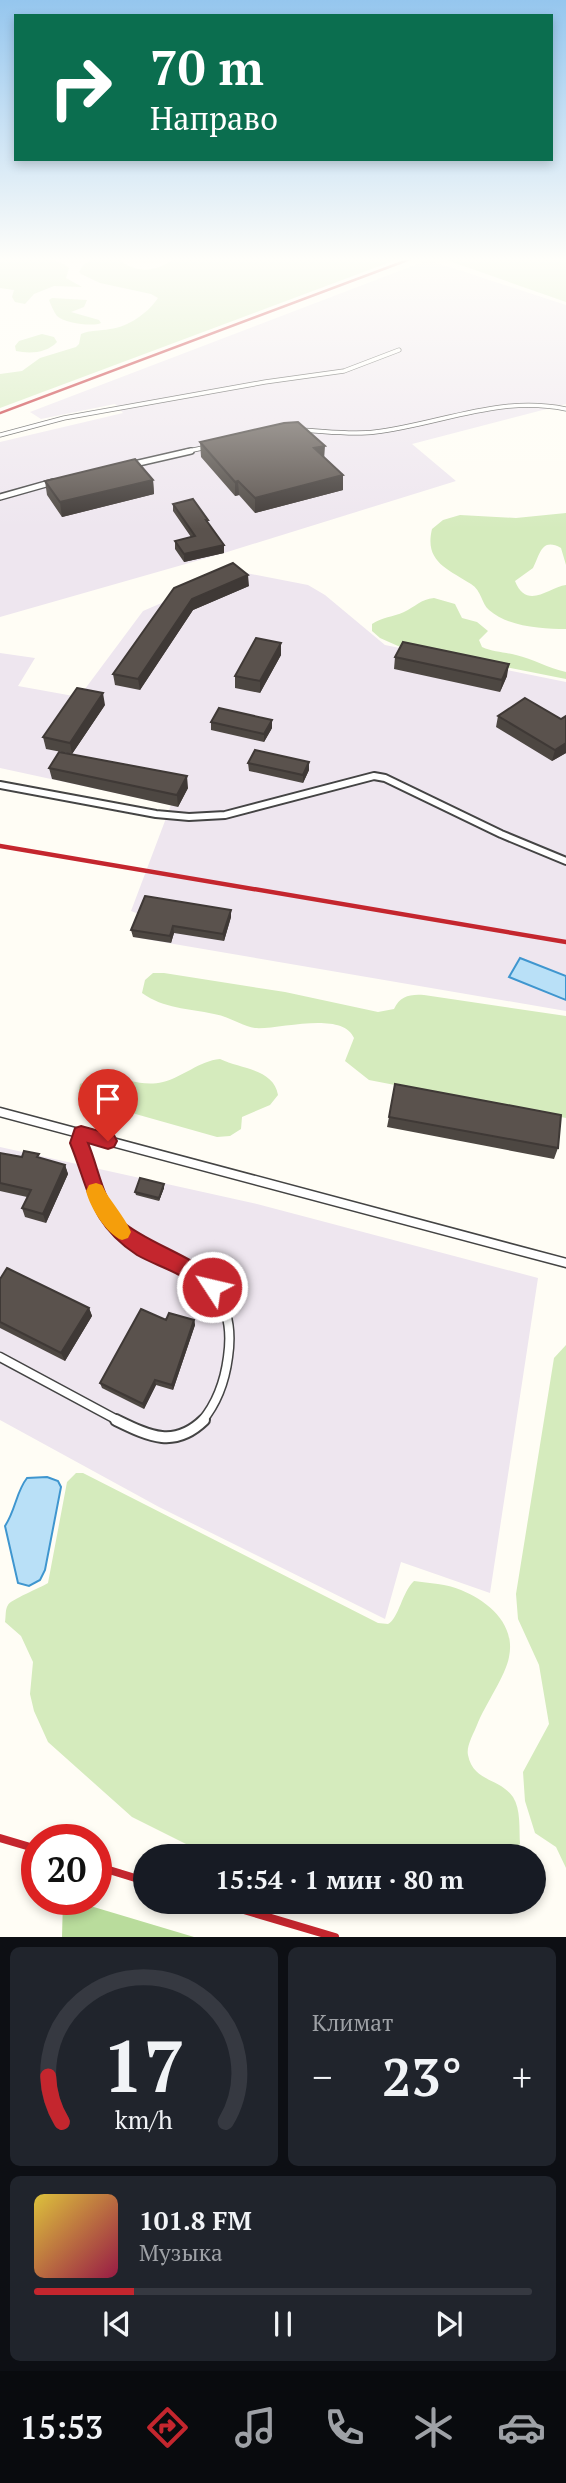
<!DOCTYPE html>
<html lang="ru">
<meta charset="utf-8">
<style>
body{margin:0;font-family:"PT Serif",serif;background:#20242c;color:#f1f3f6;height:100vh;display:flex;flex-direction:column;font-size:26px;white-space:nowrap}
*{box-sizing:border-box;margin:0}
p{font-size:23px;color:#9ea1a6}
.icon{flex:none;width:38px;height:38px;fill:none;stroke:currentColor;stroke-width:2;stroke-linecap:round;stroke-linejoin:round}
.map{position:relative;height:1937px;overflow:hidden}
.panel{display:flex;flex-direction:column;gap:10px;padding:10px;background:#0d0f14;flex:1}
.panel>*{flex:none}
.guide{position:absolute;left:14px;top:14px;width:539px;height:147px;border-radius:0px;box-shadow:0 4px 10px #0003;background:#0b6e4f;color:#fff;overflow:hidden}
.speed{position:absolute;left:21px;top:1824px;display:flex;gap:14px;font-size:35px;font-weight:700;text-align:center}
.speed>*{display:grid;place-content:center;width:91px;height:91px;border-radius:50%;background:#171b24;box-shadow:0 4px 10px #0003;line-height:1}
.speed .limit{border:10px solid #d22;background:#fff;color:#111}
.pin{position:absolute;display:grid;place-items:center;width:60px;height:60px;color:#fff;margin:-72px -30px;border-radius:50% 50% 50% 0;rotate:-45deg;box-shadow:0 0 7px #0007}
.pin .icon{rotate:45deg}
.me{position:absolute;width:77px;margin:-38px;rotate:305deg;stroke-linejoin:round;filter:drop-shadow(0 0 5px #0008)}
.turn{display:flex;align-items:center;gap:24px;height:147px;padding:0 21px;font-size:32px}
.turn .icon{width:91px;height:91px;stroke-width:2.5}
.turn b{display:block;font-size:49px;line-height:60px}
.big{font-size:52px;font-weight:700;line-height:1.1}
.panel .tile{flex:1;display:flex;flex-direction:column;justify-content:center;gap:10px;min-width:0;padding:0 24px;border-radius:10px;background:#20242c}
.panel .dial{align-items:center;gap:0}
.dial svg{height:182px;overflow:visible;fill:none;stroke:#363941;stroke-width:7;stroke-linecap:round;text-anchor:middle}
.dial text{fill:#f1f3f6;stroke:none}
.song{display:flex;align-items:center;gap:21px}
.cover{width:84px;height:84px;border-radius:10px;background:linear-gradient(135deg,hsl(50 70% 55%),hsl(340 70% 35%))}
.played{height:7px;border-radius:4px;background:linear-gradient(90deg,#c4262e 20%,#363941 20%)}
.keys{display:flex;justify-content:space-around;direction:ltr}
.heat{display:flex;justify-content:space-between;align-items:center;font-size:38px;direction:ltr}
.panel .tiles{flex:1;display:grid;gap:10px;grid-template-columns:1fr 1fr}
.tile:last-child{grid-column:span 2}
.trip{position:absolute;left:133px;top:1844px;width:413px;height:70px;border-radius:35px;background:#171b24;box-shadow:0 4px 10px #0003;font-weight:700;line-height:70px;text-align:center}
.tab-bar{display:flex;height:112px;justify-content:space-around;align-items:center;background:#090b0e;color:#9ea1a6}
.tab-bar .icon{width:49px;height:49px}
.tab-bar .selected{color:#c4262e}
.tab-bar b{font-size:32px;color:#f1f3f6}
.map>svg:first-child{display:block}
.industrial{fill:#eee6ef}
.green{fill:#d5ebbd}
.forest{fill:#b9dc9c}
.water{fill:#b9e0f7;stroke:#3f96cf;stroke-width:2}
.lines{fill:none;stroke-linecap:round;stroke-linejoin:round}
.service-far4-casing{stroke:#444;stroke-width:5}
.service-far3-casing{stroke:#444;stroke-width:8}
.service-far2-casing{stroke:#444;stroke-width:10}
.service-far1-casing{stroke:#444;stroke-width:11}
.service-casing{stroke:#444;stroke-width:14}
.service-far4{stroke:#fff;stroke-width:3.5}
.service-far3{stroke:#fff;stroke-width:5}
.service-far2{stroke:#fff;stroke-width:6}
.service-far1{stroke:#fff;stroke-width:8}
.service{stroke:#fff;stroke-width:10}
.rail-far2{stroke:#c4262e;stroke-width:2.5}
.rail-far1{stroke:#c4262e;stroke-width:4.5}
.rail{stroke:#c4262e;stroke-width:8}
.wall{fill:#4d4742}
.shaded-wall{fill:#3f3936}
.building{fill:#5a524d;stroke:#3f3936;stroke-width:2}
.route{fill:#c4262e;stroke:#7f191e;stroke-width:2}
.slow{fill:#f59e0b}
</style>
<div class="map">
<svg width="566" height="1937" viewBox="0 0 566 1937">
<rect width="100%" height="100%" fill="#fffdf5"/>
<path class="industrial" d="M428,260L566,305V404L412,444L456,481L224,553L0,617V442L123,413L115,404L41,419L30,412Z
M236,571L308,585L325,595L385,645L566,682V1011L133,937L141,915L131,911L171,805L0,768V653L35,658L18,686L79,697L143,611Z
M0,1147L257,1204L538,1278L490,1593L401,1562L385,1619L159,1507L0,1420Z"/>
<path class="green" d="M0,258C21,258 53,253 69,268L66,278L82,287L54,286L34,294L25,304L15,302L12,297L14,290L0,288Z
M174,258H401L0,408V374L22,371L40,358L76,347L79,344L81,334C90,330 100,331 110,329C128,327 148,313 158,298L151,294L100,283L81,274L79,272C85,257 104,256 118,259C126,262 120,261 127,265C143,274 162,269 174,258Z
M439,258H566V302L452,262Z
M52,298L87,300L84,307L71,312L99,320L101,323C93,327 64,323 57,316C54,312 51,305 49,300Z
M42,334L54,337L57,342C47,353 30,354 16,351L15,346L19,341Z
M566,513V565L561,548C541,537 540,555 533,568L515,581C527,611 549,587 566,585V629C543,629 508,627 489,610C481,603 482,591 471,584C448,569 424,562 432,529L443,520L460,515L516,518Z
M434,598L455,604L462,618L477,622L488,631L479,640L482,647C493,652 504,652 516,655C533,659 548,668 566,672V679L398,646L380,638L372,631V624C382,617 393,617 404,612C415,607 421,599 434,598Z
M153,973H164L285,992L378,1012L394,1009C400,996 410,994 424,995L566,1016V1118L369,1080L345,1061L354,1038C342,1010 278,1030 255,1028C242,1026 228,1016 214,1014C188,1008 164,1009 142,993L145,980Z
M220,1059C241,1069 274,1069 278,1095L270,1105L242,1117L241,1129L230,1136L217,1137L93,1102L85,1098L79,1090L80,1084C118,1069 134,1089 163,1082C183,1077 199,1061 220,1059Z
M566,1345V1868L556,1847L535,1833L525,1801L523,1772L549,1724L539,1665L518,1619L516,1594L554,1358Z
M76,1473H83L378,1623L388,1624C399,1618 402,1592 414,1581C429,1583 447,1584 461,1590C488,1601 516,1624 509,1657C506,1675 485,1705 477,1725C474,1733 466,1746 468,1755C473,1782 500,1778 513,1797C521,1810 519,1828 520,1844C487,1874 444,1832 426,1857H212L132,1817L48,1742L34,1711L30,1694L33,1662L21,1636L5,1622C6,1617 5,1609 8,1605C10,1600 40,1588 48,1583L67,1482Z"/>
<path class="forest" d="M63,1899H67L194,1937H62Z"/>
<path class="water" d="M520,958L566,976V1000L509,977Z
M47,1477L58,1481L61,1487L45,1570L40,1580L29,1586L18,1583L5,1526C16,1509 16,1492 27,1478Z"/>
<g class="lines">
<defs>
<path id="service-far4" d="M300,430C325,431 350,435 375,432C441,424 499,395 566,409
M0,435L64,418L265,382L344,371L399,350
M184,452L207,447"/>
<path id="service-far3" d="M130,465L191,451
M0,497L53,482"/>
<path id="service-far2" d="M0,785L156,814L189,817L225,815L374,776L385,778L501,834L566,861"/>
<path id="service-far1" d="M0,1112L566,1263
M81,1134C79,1149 88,1161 92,1175C98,1193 102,1214 116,1228C164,1276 241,1266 228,1357C225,1380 217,1403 202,1421
M0,1357L119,1421"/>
<path id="service" d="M116,1420C149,1436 174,1449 204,1420"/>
</defs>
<use href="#service-far4" class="service-far4-casing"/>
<use href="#service-far3" class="service-far3-casing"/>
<use href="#service-far2" class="service-far2-casing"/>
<use href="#service-far1" class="service-far1-casing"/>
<use href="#service" class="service-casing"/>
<use href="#service-far4" class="service-far4"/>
<use href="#service-far3" class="service-far3"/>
<use href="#service-far2" class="service-far2"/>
<use href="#service-far1" class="service-far1"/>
<use href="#service" class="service"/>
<path class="rail-far2" d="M0,413L413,258"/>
<path class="rail-far1" d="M0,846L566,942"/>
<path class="rail" d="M0,1838L37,1849
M96,1866L145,1881
M217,1902L335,1937"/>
</g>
<path class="wall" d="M200,442L324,458L343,490L255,513L239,495L235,496L201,457Z
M153,480L154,494L62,517L47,495L45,481Z
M173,504L209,524L224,545V553L184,562L175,549V541L191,537L173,511Z
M249,586L193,610L140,690L115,685L113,674L174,588Z
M281,643V655L260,693L235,688V676Z
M395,657L507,676L500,692L394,669Z
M105,705L72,754L46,749L43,737Z
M498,716L561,719L566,716V753L552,761L496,727Z
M211,722L272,728L264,742L211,730Z
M248,763L309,770L303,783L249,771Z
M49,768L188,788L178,807L52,779Z
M231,917L224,941L174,933L171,943L133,937L131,930Z
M389,1117L558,1148L554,1159L387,1127Z
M0,1153L22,1157L41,1158L65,1165L68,1174L46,1223L25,1217L22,1208L27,1197L0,1191Z
M164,1184V1188L159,1201L136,1195L135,1192Z
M0,1279L89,1308L92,1316L65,1361L0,1328Z
M166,1320H194L195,1325L173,1390L156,1385L144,1409L102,1388L100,1383Z"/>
<path class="shaded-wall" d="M325,446L324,460L314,448Z
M343,475V490L255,513V498Z
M153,480L154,494L62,517L60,502Z
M238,481L239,495L235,496V482Z
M224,545V553L184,562V554Z
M248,575L249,586L193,610L140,690L138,679L192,599Z
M281,643V655L260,693V681Z
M509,664L507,676L500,692L502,680Z
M103,693L105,705L72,754L70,743Z
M272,720V728L264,742V734Z
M566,743V753L552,761L555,750Z
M309,762V770L303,783V775Z
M187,776L188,788L178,807L177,795Z
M231,910V917L224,941L223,934Z
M173,926L174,933L171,943L170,936Z
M65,1165L68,1174L46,1223L43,1214Z
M164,1184V1188L159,1201V1198Z
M89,1308L92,1316L65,1361L61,1353Z
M194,1320L195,1325L173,1390L172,1385Z
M155,1380L156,1385L144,1409L143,1404Z"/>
<path class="building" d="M298,422L325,446L314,448L343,475L255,498L238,481L235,482L200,442L284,423Z
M135,459L153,480L60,502L45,481Z
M193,499L208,520H206L224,545L184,554L175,541L195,536L173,504Z
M233,563L248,575L192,599L138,679L113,674L174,588Z
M256,638L281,643L260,681L235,676Z
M403,642L509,664L502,680L395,657Z
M77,688L103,693L70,743L43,737Z
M525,698L561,719L566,716V743L555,750L498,716Z
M219,708L272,720L264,734L211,722Z
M255,750L309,762L303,775L248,763Z
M59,752L187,776L177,795L49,768Z
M145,896L231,910L223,934L173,926L170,936L131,930Z
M395,1084L561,1115L558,1148L389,1117Z
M24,1151L39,1154L37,1157L65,1165L43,1214L22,1208L31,1190L0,1183V1153L22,1157Z
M140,1178L164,1184L159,1198L135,1192Z
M7,1268L89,1308L61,1353L0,1322V1279Z
M141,1309L166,1320L169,1313L194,1320L172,1385L155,1380L143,1404L100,1383Z"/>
<linearGradient id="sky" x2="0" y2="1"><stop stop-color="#95c6ee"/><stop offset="0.49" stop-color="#fffefa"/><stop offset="1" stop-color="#fffefa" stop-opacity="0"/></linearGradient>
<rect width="566" height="529" fill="url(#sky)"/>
<path class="route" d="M81,1126L114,1135L117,1141L114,1147L108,1149L88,1143C99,1169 103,1202 123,1222C147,1244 211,1262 222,1287L219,1294L212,1297C200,1292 191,1283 181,1276C167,1268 151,1263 137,1255C89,1223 90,1192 70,1143L75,1128Z"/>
<path class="slow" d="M96,1183L102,1185C110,1202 124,1215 131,1232L128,1238L122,1240C106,1234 90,1207 86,1191L89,1185Z"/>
</svg>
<div class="speed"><div class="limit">20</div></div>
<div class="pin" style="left:108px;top:1141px;background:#d93025"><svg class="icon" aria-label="arrive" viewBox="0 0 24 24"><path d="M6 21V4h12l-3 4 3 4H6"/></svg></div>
<svg class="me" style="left:212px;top:1287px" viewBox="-20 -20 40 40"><circle r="17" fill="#c4262e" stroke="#fff" stroke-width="3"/><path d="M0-11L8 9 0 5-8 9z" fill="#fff"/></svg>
<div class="trip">15:54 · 1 мин · 80 m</div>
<div class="guide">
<div class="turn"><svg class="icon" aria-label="right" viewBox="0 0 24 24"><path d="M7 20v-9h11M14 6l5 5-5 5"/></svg><div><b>70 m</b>Направо</div></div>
</div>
</div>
<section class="panel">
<div class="tiles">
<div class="tile dial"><svg viewBox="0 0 100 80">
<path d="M14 69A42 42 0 1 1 86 69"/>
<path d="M14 69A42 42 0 0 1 8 49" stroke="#c4262e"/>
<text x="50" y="56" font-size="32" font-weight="700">17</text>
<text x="50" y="72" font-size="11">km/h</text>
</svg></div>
<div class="tile"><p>Климат</p>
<div class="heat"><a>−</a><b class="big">23°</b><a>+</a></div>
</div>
<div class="tile">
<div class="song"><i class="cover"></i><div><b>101.8 FM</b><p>Музыка</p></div></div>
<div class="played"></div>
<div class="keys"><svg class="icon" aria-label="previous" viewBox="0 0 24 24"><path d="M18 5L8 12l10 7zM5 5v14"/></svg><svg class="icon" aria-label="pause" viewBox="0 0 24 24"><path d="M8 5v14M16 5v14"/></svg><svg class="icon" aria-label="next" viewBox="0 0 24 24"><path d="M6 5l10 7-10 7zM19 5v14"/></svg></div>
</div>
</div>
</section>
<nav class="tab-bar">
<b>15:53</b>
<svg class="icon selected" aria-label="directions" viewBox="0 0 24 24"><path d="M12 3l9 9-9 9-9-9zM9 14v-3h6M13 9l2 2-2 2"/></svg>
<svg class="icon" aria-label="music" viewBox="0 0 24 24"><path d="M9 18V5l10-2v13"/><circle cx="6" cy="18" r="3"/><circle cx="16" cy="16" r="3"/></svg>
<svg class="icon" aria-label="phone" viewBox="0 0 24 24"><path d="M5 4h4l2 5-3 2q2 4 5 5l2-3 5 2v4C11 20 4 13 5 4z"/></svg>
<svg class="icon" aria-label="climate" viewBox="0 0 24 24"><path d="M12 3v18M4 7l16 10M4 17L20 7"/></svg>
<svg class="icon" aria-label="car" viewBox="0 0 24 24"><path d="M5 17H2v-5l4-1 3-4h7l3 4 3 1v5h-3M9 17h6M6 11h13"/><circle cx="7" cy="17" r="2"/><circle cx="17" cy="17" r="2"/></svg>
</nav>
